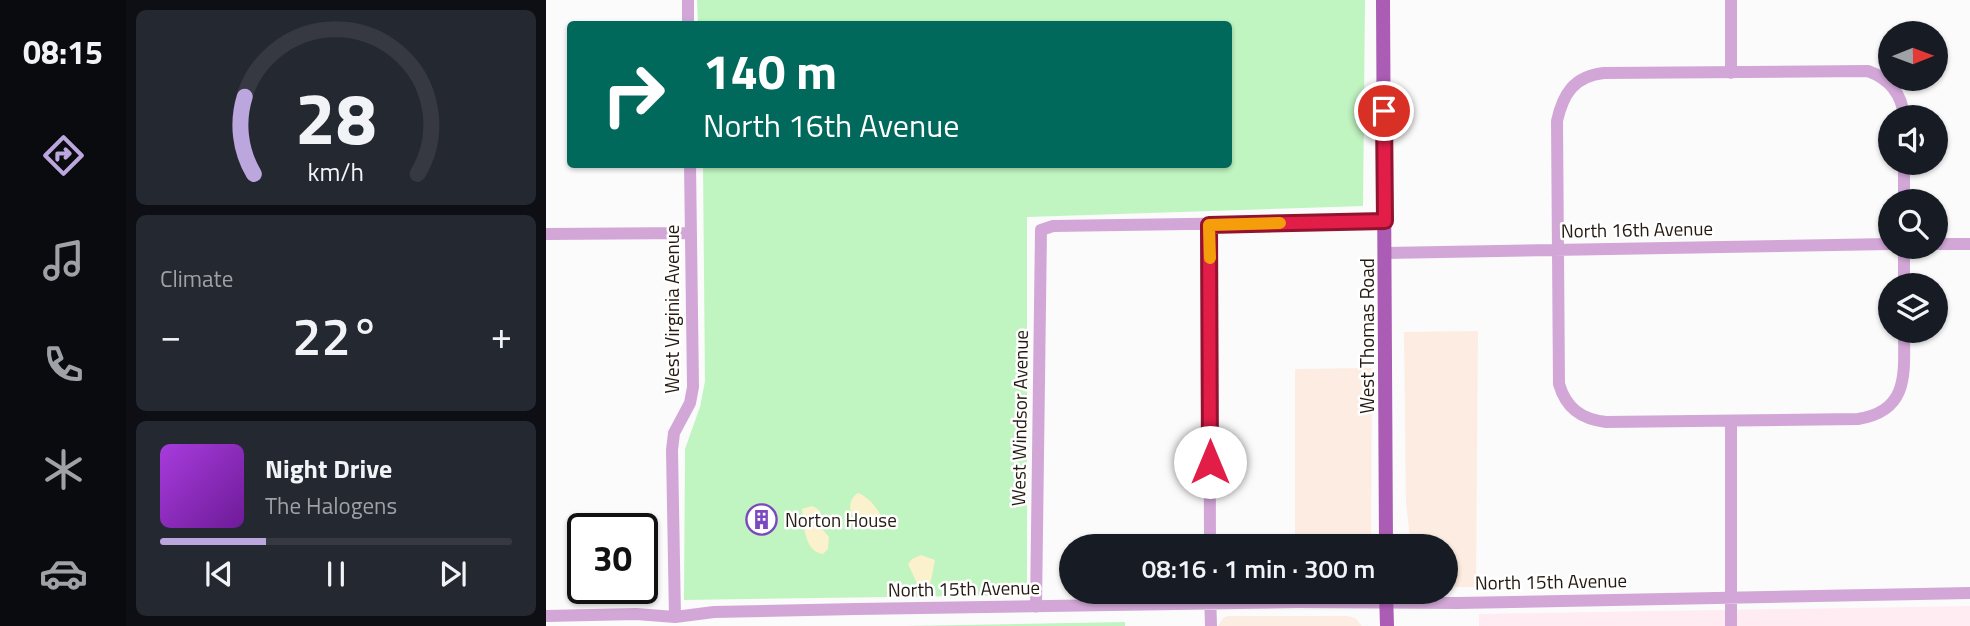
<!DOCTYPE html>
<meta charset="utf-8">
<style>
body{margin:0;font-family:"Titillium Web",sans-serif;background:#242831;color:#f1f3f6;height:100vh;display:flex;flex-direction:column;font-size:26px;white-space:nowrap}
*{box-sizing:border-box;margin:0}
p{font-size:23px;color:#9ea1a6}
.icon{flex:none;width:38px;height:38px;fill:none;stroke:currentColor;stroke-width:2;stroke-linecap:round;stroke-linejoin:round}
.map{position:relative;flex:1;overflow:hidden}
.drawer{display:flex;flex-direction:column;gap:10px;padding:10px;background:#0d0f14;width:420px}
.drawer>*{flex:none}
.banner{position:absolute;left:21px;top:21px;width:665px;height:147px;border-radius:7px;box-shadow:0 2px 5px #0004;background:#00695c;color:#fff;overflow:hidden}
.needle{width:46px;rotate:89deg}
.fabs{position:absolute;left:1332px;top:21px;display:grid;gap:14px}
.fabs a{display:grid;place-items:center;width:70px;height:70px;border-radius:50%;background:#171b24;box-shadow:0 2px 5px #0004;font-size:35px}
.speed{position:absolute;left:21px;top:513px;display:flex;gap:14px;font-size:35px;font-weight:700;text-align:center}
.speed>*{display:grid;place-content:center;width:91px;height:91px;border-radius:50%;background:#171b24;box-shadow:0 2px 5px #0004;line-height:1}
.speed .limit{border:4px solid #111;border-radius:10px;background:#fff;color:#111}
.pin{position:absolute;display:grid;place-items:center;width:60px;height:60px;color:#fff;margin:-30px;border:4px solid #fff;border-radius:50%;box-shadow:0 2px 7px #0007}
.me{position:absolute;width:77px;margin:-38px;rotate:0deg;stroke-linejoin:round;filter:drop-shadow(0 0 5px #0008)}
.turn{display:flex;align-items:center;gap:24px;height:147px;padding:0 21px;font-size:32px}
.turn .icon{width:91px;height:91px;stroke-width:2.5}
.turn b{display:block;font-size:49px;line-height:60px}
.big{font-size:52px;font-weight:600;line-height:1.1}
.drawer .widget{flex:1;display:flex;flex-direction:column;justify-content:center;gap:10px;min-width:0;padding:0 24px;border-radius:10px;background:#242831}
.drawer .dial{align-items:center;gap:0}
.dial svg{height:182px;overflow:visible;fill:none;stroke:#363941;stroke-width:7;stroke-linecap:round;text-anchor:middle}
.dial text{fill:#f1f3f6;stroke:none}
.song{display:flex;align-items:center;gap:21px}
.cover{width:84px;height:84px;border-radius:10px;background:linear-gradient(135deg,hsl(280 70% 55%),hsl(280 70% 35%))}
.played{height:7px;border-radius:4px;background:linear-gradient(90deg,#bca6de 30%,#363941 30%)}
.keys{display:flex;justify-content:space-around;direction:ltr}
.heat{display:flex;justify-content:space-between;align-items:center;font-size:38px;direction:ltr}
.trip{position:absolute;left:513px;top:534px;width:399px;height:70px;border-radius:35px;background:#171b24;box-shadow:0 2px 5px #0004;font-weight:600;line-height:70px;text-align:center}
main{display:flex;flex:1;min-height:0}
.tab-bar{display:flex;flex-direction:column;width:126px;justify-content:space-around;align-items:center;background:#090b0e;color:#9ea1a6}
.tab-bar .icon{width:49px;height:49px}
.tab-bar .active{color:#bca6de}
.tab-bar b{font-size:32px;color:#f1f3f6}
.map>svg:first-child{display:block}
.built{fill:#fcece1}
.education{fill:#ffebf2}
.green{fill:#c0f4c1}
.sand{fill:#fbf1cc}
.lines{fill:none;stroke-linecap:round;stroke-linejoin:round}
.minor{stroke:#d2a7d7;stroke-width:12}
.major{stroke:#ab5cb4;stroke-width:14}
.route-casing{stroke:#92132f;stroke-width:18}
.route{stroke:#e11d48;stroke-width:12}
.slow{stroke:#f59e0b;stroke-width:12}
.labels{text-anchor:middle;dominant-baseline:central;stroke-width:5;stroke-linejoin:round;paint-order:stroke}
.street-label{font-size:19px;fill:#251a11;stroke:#fff}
.poi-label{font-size:19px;fill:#251a11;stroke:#fff;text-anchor:start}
</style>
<main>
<nav class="tab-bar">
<b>08:15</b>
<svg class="icon active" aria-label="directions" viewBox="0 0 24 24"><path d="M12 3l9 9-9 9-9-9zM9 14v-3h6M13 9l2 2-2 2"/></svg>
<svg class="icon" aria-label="music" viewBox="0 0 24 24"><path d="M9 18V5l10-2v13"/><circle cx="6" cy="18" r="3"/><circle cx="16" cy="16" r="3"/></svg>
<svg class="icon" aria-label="phone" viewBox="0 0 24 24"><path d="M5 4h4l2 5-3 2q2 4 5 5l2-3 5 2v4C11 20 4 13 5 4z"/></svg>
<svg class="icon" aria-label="climate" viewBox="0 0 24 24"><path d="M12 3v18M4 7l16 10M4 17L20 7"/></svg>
<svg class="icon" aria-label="car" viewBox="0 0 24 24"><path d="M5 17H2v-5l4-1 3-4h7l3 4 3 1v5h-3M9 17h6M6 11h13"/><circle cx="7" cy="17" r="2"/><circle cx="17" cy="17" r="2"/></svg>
</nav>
<section class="drawer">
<div class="widget dial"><svg viewBox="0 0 100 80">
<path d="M14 69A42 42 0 1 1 86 69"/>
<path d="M14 69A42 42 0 0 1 10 35" stroke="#bca6de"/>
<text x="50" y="56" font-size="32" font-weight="700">28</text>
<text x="50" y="72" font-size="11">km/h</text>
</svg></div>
<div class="widget"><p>Climate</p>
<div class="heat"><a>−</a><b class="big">22°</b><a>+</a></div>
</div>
<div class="widget">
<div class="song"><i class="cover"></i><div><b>Night Drive</b><p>The Halogens</p></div></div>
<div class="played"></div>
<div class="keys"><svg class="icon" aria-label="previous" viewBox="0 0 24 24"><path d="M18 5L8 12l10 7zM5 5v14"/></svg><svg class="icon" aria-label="pause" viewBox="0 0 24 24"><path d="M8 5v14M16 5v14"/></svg><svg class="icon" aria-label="next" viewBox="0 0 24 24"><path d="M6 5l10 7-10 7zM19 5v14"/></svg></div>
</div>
</section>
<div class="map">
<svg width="1424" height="626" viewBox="0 0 1424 626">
<rect width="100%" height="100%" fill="#fbfbfb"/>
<path class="built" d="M932,331L930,587H900V546H865L860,503L858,332Z
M826,368L825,546H749V369Z
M682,616H801L809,618L816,626H672L677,618Z"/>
<path class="education" d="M1424,606V626H933V614Z"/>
<path class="green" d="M151,0H819L817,206L481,217V595L138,600L139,449L154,407L159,381L157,165L682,164V24H152Z
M579,622V626H359Z"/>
<path class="sand" d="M312,493C323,497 337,513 337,525L335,528C312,536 293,505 312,493Z
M266,506C282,512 270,519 276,528C278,532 281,534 283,537L282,549L277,554C258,552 258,524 256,509Z
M375,555L389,560L382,596H377L362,564L366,559Z"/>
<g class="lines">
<path class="minor" d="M142,0V24
M1185,0V73
M1358,117C1356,94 1344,79 1322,71L1058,73C1028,76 1017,94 1011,121L1013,384C1020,408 1035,419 1060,422L1312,419C1364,411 1358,372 1358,331
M1358,201V163
M663,225L664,546
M0,234L145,233
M1390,244H1424
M1358,247V285
M839,253L1344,244
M664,592L665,626
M490,607L495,230L507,226L839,221
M0,616L90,614L129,617L168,612L310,609L751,602L912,603L1424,593
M129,617L126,450L128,433L144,403L147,387L144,164
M1185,626V421"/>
<path class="major" d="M837,0L840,546
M840,592L841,626"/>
</g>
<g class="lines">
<defs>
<path id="route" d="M664,462L663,225L839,221L838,111"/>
</defs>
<use href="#route" class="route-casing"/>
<use href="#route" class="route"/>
<path class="slow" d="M664,258L663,225L734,223"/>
</g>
<defs>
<symbol id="building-ring" viewBox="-11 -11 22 22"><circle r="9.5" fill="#fff" stroke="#7c48c0" stroke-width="1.5"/><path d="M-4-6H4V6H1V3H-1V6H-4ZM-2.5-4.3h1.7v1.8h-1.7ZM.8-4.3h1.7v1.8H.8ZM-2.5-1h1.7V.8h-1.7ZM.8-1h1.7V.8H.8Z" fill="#7c48c0"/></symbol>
</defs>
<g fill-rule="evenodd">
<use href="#building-ring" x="198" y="502" width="35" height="35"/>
</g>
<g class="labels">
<g class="street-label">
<text transform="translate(1091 229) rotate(-1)">North 16th Avenue</text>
<text transform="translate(125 309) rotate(-90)">West Virginia Avenue</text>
<text transform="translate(820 336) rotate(-90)">West Thomas Road</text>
<text transform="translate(473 418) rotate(-89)">West Windsor Avenue</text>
<text transform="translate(1005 581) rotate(-1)">North 15th Avenue</text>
<text transform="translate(418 588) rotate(-1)">North 15th Avenue</text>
</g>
<g class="poi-label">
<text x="239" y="519">Norton House</text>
</g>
</g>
</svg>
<div class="fabs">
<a><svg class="needle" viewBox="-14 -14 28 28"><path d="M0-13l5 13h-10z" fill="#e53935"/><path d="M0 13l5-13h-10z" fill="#9ea1a6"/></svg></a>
<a><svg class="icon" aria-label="sound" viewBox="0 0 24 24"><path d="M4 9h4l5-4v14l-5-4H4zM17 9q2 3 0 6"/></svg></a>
<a><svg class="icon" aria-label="search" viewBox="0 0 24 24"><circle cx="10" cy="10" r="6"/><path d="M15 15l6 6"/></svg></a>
<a><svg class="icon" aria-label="layers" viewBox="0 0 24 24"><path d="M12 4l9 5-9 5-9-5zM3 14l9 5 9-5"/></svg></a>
</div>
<div class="speed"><div class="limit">30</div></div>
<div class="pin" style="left:838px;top:111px;background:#d93025"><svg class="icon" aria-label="arrive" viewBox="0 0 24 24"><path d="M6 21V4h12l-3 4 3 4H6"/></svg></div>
<svg class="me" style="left:664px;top:462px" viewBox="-20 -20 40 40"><circle r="19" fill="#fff"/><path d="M0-13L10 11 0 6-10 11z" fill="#e11d48"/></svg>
<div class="trip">08:16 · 1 min · 300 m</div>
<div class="banner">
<div class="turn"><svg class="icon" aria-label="right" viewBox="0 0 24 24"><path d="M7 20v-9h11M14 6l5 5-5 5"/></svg><div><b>140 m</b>North 16th Avenue</div></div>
</div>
</div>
</main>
